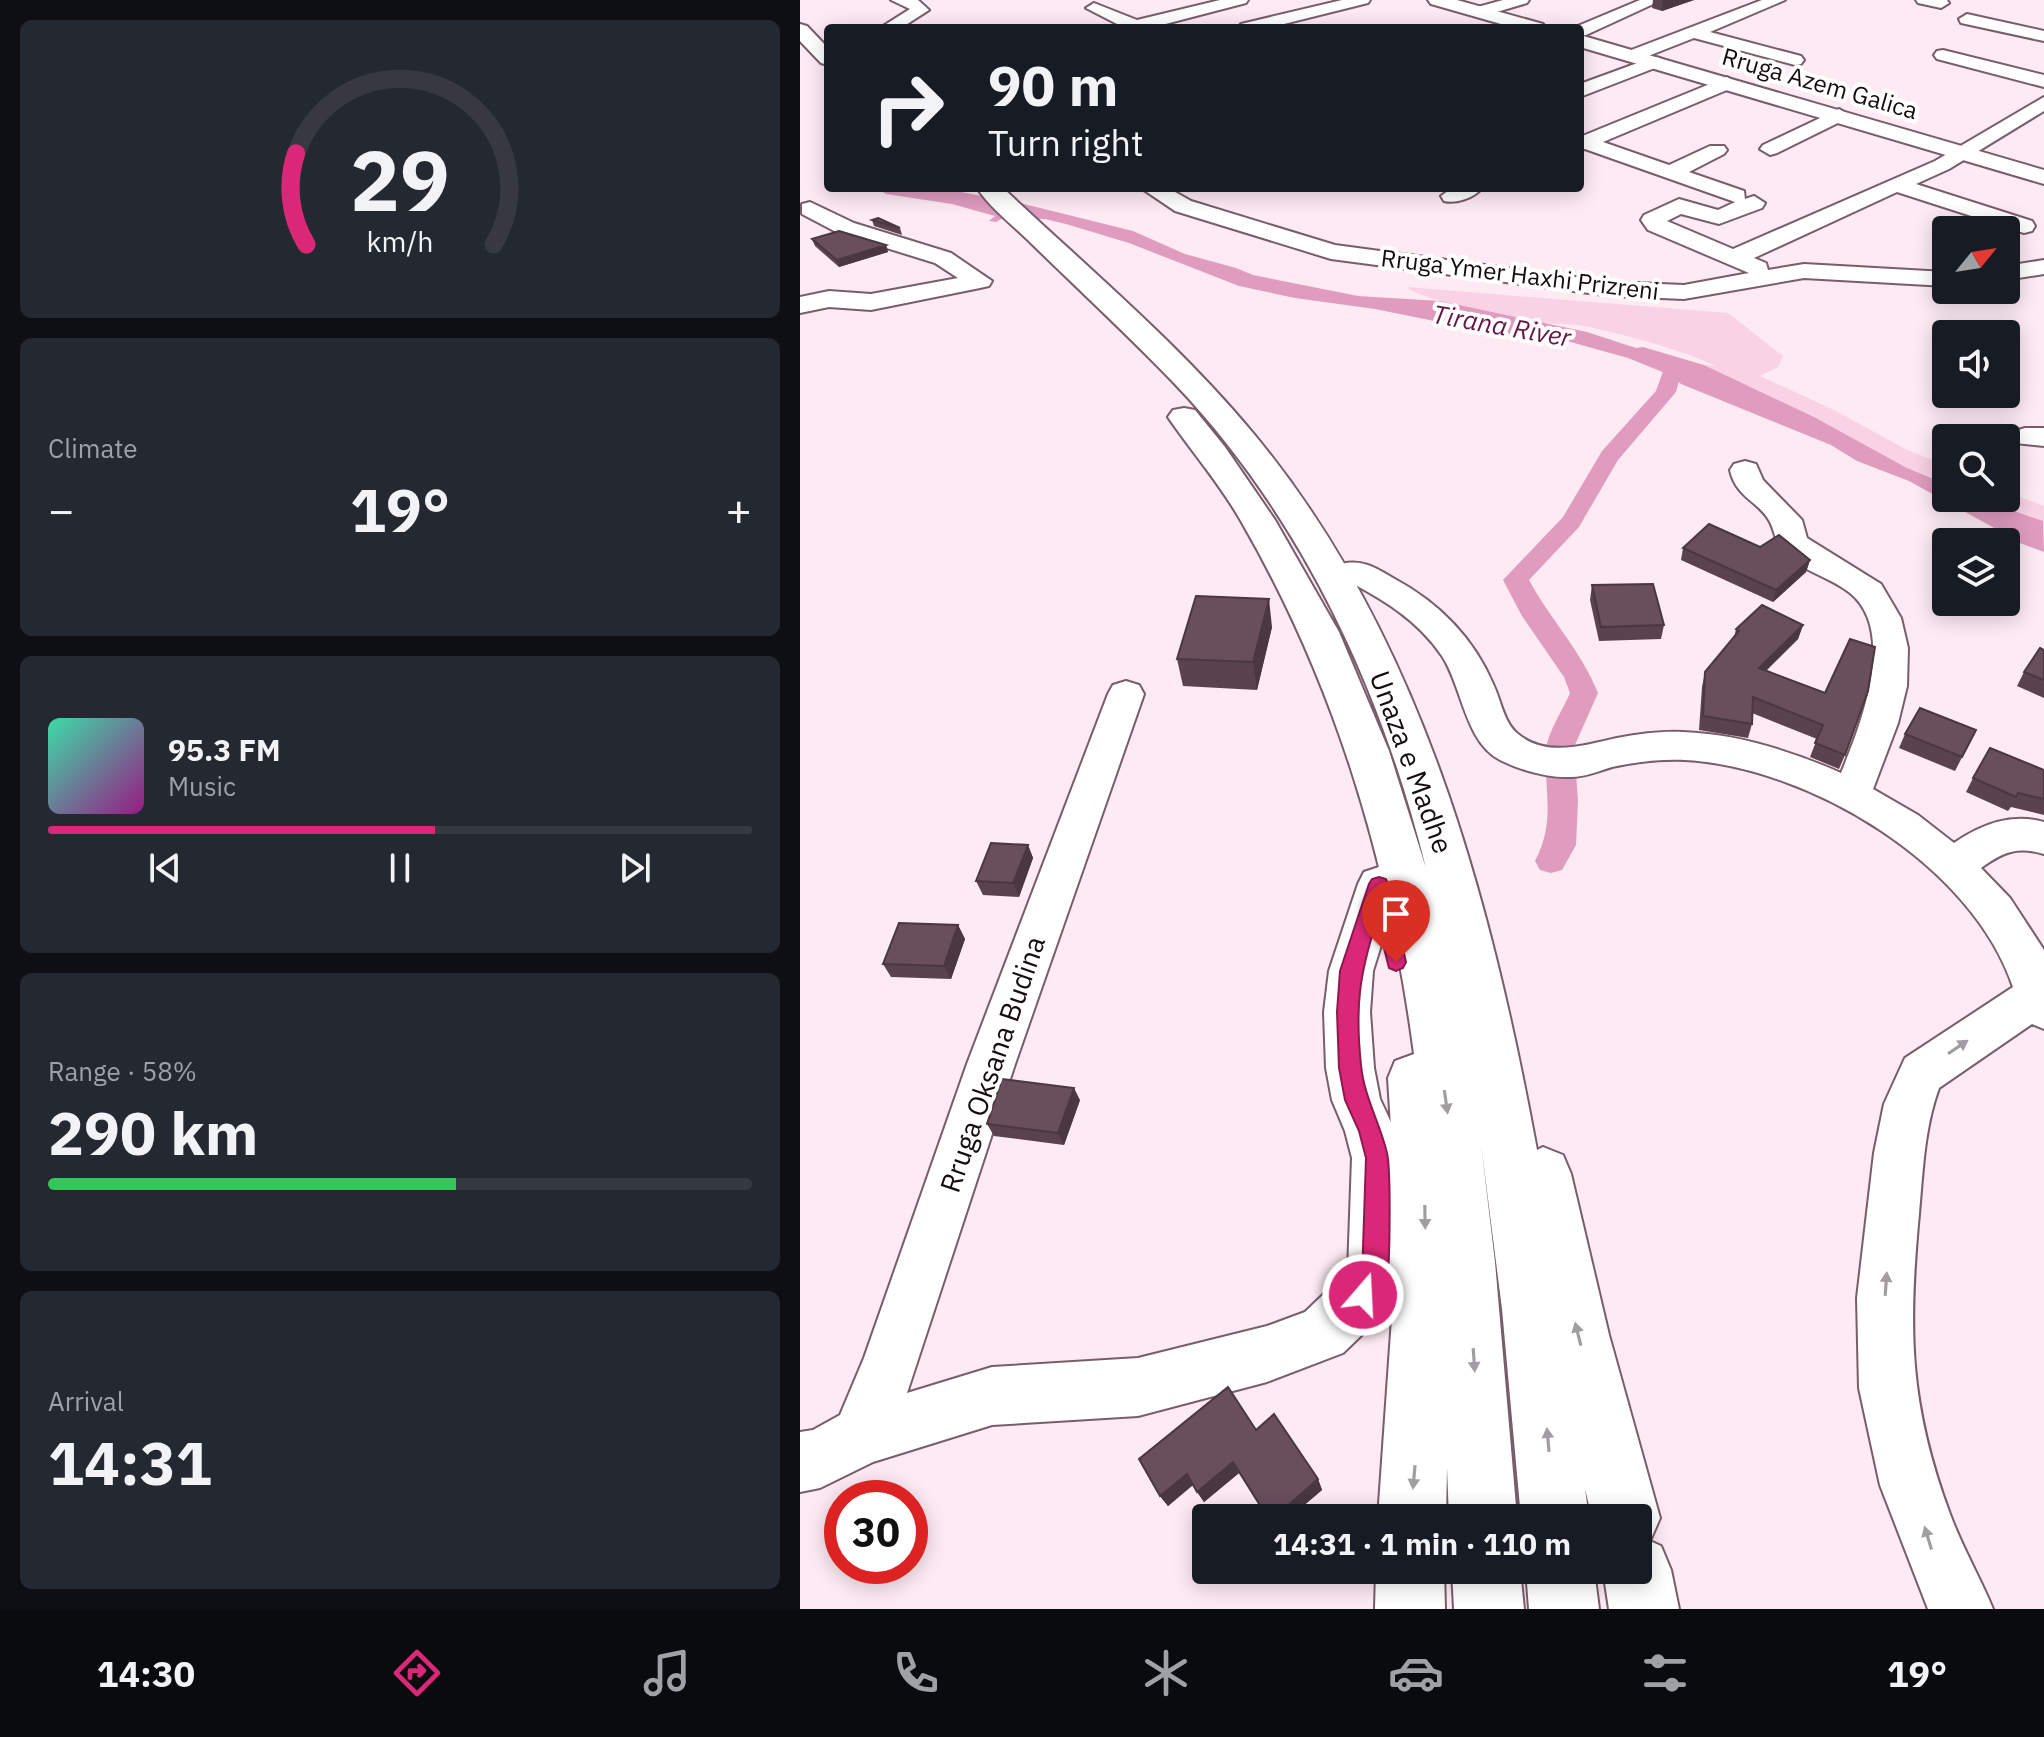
<!DOCTYPE html>
<meta charset="utf-8">
<style>
body{margin:0;font-family:"IBM Plex Sans",sans-serif;background:#242831;color:#f1f3f6;height:100vh;display:flex;flex-direction:column;font-size:30px;white-space:nowrap}
*{box-sizing:border-box;margin:0}
p{font-size:26px;color:#9ea1a6}
.icon{flex:none;width:44px;height:44px;fill:none;stroke:currentColor;stroke-width:2;stroke-linecap:round;stroke-linejoin:round}
.map{position:relative;flex:1;overflow:hidden}
.details{display:flex;flex-direction:column;gap:20px;padding:20px;background:#0d0f14;width:800px}
.details>*{flex:none}
.hud{position:absolute;left:24px;top:24px;width:760px;height:168px;border-radius:8px;box-shadow:0 4px 20px #0003;background:#171b24;color:#f1f3f6;overflow:hidden}
.needle{width:52px;rotate:60deg}
.tools{position:absolute;left:1132px;top:216px;display:grid;gap:16px}
.tools a{display:grid;place-items:center;width:88px;height:88px;border-radius:8px;background:#171b24;box-shadow:0 4px 20px #0003;font-size:40px}
.speed{position:absolute;left:24px;top:1480px;display:flex;gap:16px;font-size:40px;font-weight:700;text-align:center}
.speed>*{display:grid;place-content:center;width:104px;height:104px;border-radius:50%;background:#171b24;box-shadow:0 4px 20px #0003;line-height:1}
.speed .limit{border:12px solid #d22;background:#fff;color:#111}
.pin{position:absolute;display:grid;place-items:center;width:68px;height:68px;color:#fff;margin:-82px -34px;border-radius:50% 50% 50% 0;rotate:-45deg;box-shadow:0 0 8px #0007}
.pin .icon{rotate:45deg}
.me{position:absolute;width:88px;margin:-44px;rotate:19deg;stroke-linejoin:round;filter:drop-shadow(0 0 6px #0008)}
.turn{display:flex;align-items:center;gap:28px;height:168px;padding:0 32px;font-size:36px}
.turn .icon{width:104px;height:104px;stroke-width:2.5}
.turn b{display:block;font-size:56px;line-height:68px}
.big{font-size:60px;font-weight:700;line-height:1.1}
.details .card{flex:1;display:flex;flex-direction:column;justify-content:center;gap:12px;min-width:0;padding:0 28px;border-radius:12px;background:#242831}
.details .dial{align-items:center;gap:0}
.dial svg{height:208px;overflow:visible;fill:none;stroke:#363941;stroke-width:7;stroke-linecap:round;text-anchor:middle}
.dial text{fill:#f1f3f6;stroke:none}
.song{display:flex;align-items:center;gap:24px}
.cover{width:96px;height:96px;border-radius:12px;background:linear-gradient(135deg,hsl(160 70% 55%),hsl(310 70% 35%))}
.played{height:8px;border-radius:4px;background:linear-gradient(90deg,#db2777 55%,#363941 55%)}
.keys{display:flex;justify-content:space-around;direction:ltr}
.heat{display:flex;justify-content:space-between;align-items:center;font-size:44px;direction:ltr}
.charge{height:12px;border-radius:6px;background:linear-gradient(90deg,#34c759 58%,#363941 0)}
.trip{position:absolute;left:392px;top:1504px;width:460px;height:80px;border-radius:8px;background:#171b24;box-shadow:0 4px 20px #0003;font-weight:700;line-height:80px;text-align:center}
.tabs{display:flex;height:128px;justify-content:space-around;align-items:center;background:#090b0e;color:#9ea1a6}
.tabs .icon{width:56px;height:56px}
.tabs .active{color:#db2777}
.tabs b{font-size:36px;color:#f1f3f6}
main{display:flex;flex:1;min-height:0}
.map>svg:first-child{display:block}
.green{fill:#f9d2e5}
.water{fill:#df9cbf}
.lines{fill:none;stroke-linecap:round;stroke-linejoin:round}
.canal{fill:#df9cbf;fill-rule:evenodd}
.minor-casing{stroke:#795d6b;stroke-width:4}
.major-casing{stroke:#795d6b;stroke-width:4}
.highway-casing{stroke:#795d6b;stroke-width:4}
.minor{fill:#fff;fill-rule:evenodd}
.major{fill:#fff;fill-rule:evenodd}
.highway{fill:#fff;fill-rule:evenodd}
.wall{fill:#5a434f}
.shaded-wall{fill:#4a3740}
.building{fill:#694e5c;stroke:#4a3740;stroke-width:2}
.oneway{fill:#a19da0}
.route{fill:#db2777;stroke:#8e194d;stroke-width:2}
.labels{text-anchor:middle;dominant-baseline:central;stroke-width:8;stroke-linejoin:round;paint-order:stroke}
.far-street-label{font-size:24px;fill:#150b11;stroke:#fff}
.far-water-label{font-size:26px;font-style:italic;fill:#631546;stroke:#fff}
.street-label{font-size:28px;fill:#150b11;stroke:#fff}
</style>
<main>
<section class="details">
<div class="card dial"><svg viewBox="0 0 100 80">
<path d="M14 69A42 42 0 1 1 86 69"/>
<path d="M14 69A42 42 0 0 1 10 34" stroke="#db2777"/>
<text x="50" y="56" font-size="32" font-weight="700">29</text>
<text x="50" y="72" font-size="11">km/h</text>
</svg></div>
<div class="card"><p>Climate</p>
<div class="heat"><a>−</a><b class="big">19°</b><a>+</a></div>
</div>
<div class="card">
<div class="song"><i class="cover"></i><div><b>95.3 FM</b><p>Music</p></div></div>
<div class="played"></div>
<div class="keys"><svg class="icon" aria-label="previous" viewBox="0 0 24 24"><path d="M18 5L8 12l10 7zM5 5v14"/></svg><svg class="icon" aria-label="pause" viewBox="0 0 24 24"><path d="M8 5v14M16 5v14"/></svg><svg class="icon" aria-label="next" viewBox="0 0 24 24"><path d="M6 5l10 7-10 7zM19 5v14"/></svg></div>
</div>
<div class="card"><p>Range · 58%</p><b class="big">290 km</b><div class="charge"></div></div>
<div class="card"><p>Arrival</p><b class="big">14:31</b></div>
</section>
<div class="map">
<svg width="1244" height="1609" viewBox="0 0 1244 1609">
<rect width="100%" height="100%" fill="#fdeaf3"/>
<path class="green" d="M607,287L928,313L983,356L978,367L960,376L1036,411L1107,450L1146,465V484L1107,468L1014,417L904,365L916,366C879,349 837,338 798,329C778,323 758,324 737,323C718,321 615,298 607,287Z
M1206,492L1244,506V523L1176,498H1206Z"/>
<path class="water" d="M77,188H140L220,203L333,231L385,254L436,268L453,275L558,296L640,301L787,332L836,348L843,347L904,365L1014,417L1107,468L1146,484V498H1176L1243,521L1244,552L1195,534L1196,529L1109,481L1057,461L1031,445L881,384L870,375L828,358L767,341L679,330L575,309L495,298L439,286L329,243L266,224L245,219L203,218L196,222L189,221L195,216L152,204L86,194Z"/>
<g class="lines">
<path class="canal" d="M872,364L882,370L876,392L818,460L779,527L729,580C750,619 782,652 798,693L774,747L778,801L776,845L762,870L751,873L740,870L735,861C756,821 744,792 746,751C747,733 763,710 770,693L764,677L722,616L703,580L763,517L802,451L856,391L865,366Z"/>
<defs>
<path id="minor" d="M91,0H118L129,10L101,28H80L110,9Z
M420,0H448L446,3L350,28H316L319,25L286,8L294,3L337,20Z
M542,0H570L568,3L468,28H438L441,24Z
M703,0H729L727,3L680,17L672,12L674,8Z
M840,0H862L786,35L780,36V28H773Z
M962,0H985L910,32L1001,56L1004,60L1001,64L995,65L894,38L838,60H826L823,56L826,52Z
M1116,0H1147L1149,3L1141,8L1118,3Z
M1167,14L1244,31V41L1161,23L1159,19Z
M1143,50L1244,75V87L1137,59L1134,55L1137,51Z
M854,57L860,58L863,62L860,66L780,97V84Z
M927,77L936,83L934,87L803,142L869,165L910,146H924L927,150L924,154L889,172L944,191L945,199L954,196L965,203L962,208L919,224L881,214L867,221L933,249L1135,161L1244,97V111L1149,169L1116,184L1232,221L1235,226L1232,231L1224,233L1097,192L954,258L966,263L968,270L1004,264L1146,272V286L1004,278L884,299L812,296L531,259L375,211L341,188H368L391,201L535,245L812,282L884,285L949,273L848,230L841,220L844,215L879,199L918,210L935,202L785,149L780,150V137Z
M1039,109L1049,115L1046,119L977,153L970,155L960,149L963,145Z
M652,188H682C674,198 656,204 644,201L641,196Z
M10,202L54,223L151,253L192,281L189,286L180,288L71,310L29,307L0,313V297L29,291L71,294L158,278L135,263L38,233L2,214V204Z
M1244,260V274L1206,280V266Z
M1225,428H1244V446L1215,443L1210,437L1215,431Z
M945,461L956,464L963,480L1002,520L1007,538L1081,584L1101,618L1108,648L1107,686L1098,723L1073,789L1118,815L1154,843C1182,824 1211,813 1244,822V854C1217,846 1203,852 1181,868L1210,898L1244,950V1029L1232,1024L1139,1088C1124,1129 1123,1172 1119,1214C1108,1330 1109,1404 1150,1514C1162,1547 1180,1577 1193,1609H1128L1080,1485L1059,1388L1057,1298L1074,1153L1084,1104L1105,1058L1213,987C1172,864 1009,767 885,760C861,759 835,762 812,767C799,771 785,777 771,777C748,778 720,770 700,760C665,742 662,686 642,656C617,619 581,598 542,578L537,571L542,564C562,559 576,568 593,578C638,602 674,638 694,686C701,701 704,723 718,734C747,758 784,745 817,738C838,734 861,731 883,732C938,734 991,751 1041,773C1060,727 1098,632 1050,593C1029,576 999,571 982,550C975,541 975,532 970,522C959,501 936,498 930,470L934,464Z
M326,681L339,685L344,694L215,1064L107,1393L192,1367L338,1358L467,1326L505,1312L548,1271L552,1158L545,1131L532,1100L526,1068L524,1012L529,971L558,884L564,872L579,867L594,872L600,884L573,971L570,1012L574,1068L580,1099L595,1131L602,1158V1282L594,1301L570,1327L543,1353L467,1382L338,1416L192,1425L73,1462L20,1488L0,1492V1432L13,1430L40,1415L64,1358L167,1064L308,694L313,685Z"/>
<path id="major" d="M628,0H657L743,24L745,28H715L631,4Z
M780,35L1244,170V184L780,47Z"/>
<path id="highway" d="M0,24L7,26L28,48V65L21,63L0,41Z
M177,188H203C287,267 379,344 453,433C621,635 690,896 737,1150L743,1147L763,1155L771,1174L809,1335L860,1518L850,1541L861,1546L871,1570L879,1609H809L803,1570H838V1518H792L785,1489L789,1518H721L702,1309L681,1144L695,1262L717,1518H649L647,1468L646,1518H578L596,1261V1210L588,1078L595,1061L614,1054C589,865 537,687 441,521C420,484 392,452 368,417L373,410L384,408L395,410L425,447L475,520L539,632L589,751L626,868C582,691 502,517 375,384C329,336 280,291 232,244C214,226 191,209 177,188Z
M576,1570H644L645,1609H575Z
M652,1570H720L724,1609H654Z
M726,1570H794L799,1609H729Z"/>
</defs>
<use href="#minor" class="minor-casing"/>
<use href="#major" class="major-casing"/>
<use href="#highway" class="highway-casing"/>
<use href="#minor" class="minor"/>
<use href="#major" class="major"/>
<use href="#highway" class="highway"/>
</g>
<path class="wall" d="M853,0H894L862,11L852,8Z
M72,220L100,228L102,235L74,226Z
M12,239L86,245L88,252L39,267L15,246Z
M960,547L1010,560L1006,572L973,602L881,560L883,548Z
M792,585L864,625L861,639L799,641L790,600Z
M1003,625L998,639L966,670L1025,693L1045,755L1039,769L1010,757L1017,739L952,713V724L948,738L899,730L902,687L905,672L934,638L936,629Z
M472,627L457,690L383,686L377,659Z
M1244,650V698L1217,686L1224,672Z
M1176,730L1155,771L1099,748L1105,734Z
M1244,770V815L1211,807L1208,811L1166,792L1173,778Z
M228,845L233,858L219,897L183,895L176,881Z
M158,925L165,939L151,979L91,977L83,964Z
M280,1100L264,1145L194,1136L187,1124Z
M456,1430L518,1479L522,1490L489,1518H467L439,1473L404,1502L393,1485L368,1506L360,1496Z"/>
<path class="shaded-wall" d="M863,0H894L862,11Z
M86,245L88,252L39,267L37,260Z
M1010,560L1006,572L973,602L976,590Z
M469,599L472,627L457,690L453,662Z
M1003,625L998,639L955,682L959,668Z
M228,845L233,858L219,897L213,883Z
M158,925L165,939L151,979L144,966Z
M274,1088L280,1100L264,1145L258,1133Z
M433,1462L439,1473L404,1502L397,1492Z
M387,1474L394,1484L368,1506L360,1496Z
M518,1479L522,1490L489,1518H474Z"/>
<path class="building" d="M78,218L100,228L72,220Z
M39,231L86,245L37,260L12,239Z
M909,524L960,547L979,535L1010,560L976,590L883,548Z
M853,584L864,625L801,627L792,585Z
M396,596L469,599L453,662L377,659Z
M962,605L1003,625L959,668L1025,693L1050,639L1075,647L1068,691L1045,755L1015,743L1023,725L953,697L952,724L903,716L905,672L939,631L936,629Z
M1240,648L1244,650V680L1224,672Z
M1120,708L1176,730L1162,757L1105,734Z
M1190,748L1244,770V799L1218,793L1216,797L1173,778Z
M191,843L228,845L213,883L176,881Z
M99,923L158,925L144,966L83,964Z
M202,1079L274,1088L258,1133L187,1124Z
M428,1387L456,1430L474,1414L518,1479L474,1518H468L433,1462L397,1492L387,1474L360,1496L339,1459Z"/>
<defs><path id="oneway-solid" d="M-6-.8H1V-3.2L6.5 0L1 3.2V.8H-6Z" transform="scale(2)"/></defs>
<g class="oneway">
<use href="#oneway-solid" transform="translate(1158 1047) rotate(-34)"/>
<use href="#oneway-solid" transform="translate(646 1102) rotate(82)"/>
<use href="#oneway-solid" transform="translate(625 1217) rotate(89)"/>
<use href="#oneway-solid" transform="translate(1086 1284) rotate(-86)"/>
<use href="#oneway-solid" transform="translate(778 1334) rotate(-104)"/>
<use href="#oneway-solid" transform="translate(674 1360) rotate(86)"/>
<use href="#oneway-solid" transform="translate(748 1440) rotate(-95)"/>
<use href="#oneway-solid" transform="translate(614 1477) rotate(95)"/>
<use href="#oneway-solid" transform="translate(1128 1538) rotate(-107)"/>
</g>
<path class="route" d="M579,877L586,879L588,884L606,962L603,968L596,971L589,968L577,920C559,975 555,1008 561,1065C564,1097 580,1123 587,1153C591,1170 590,1263 587,1282C585,1294 573,1303 563,1308L554,1304L551,1295L562,1278L566,1158L559,1131L545,1100L539,1068L537,1012L540,971L569,884L572,879Z"/>
<g class="labels">
<g class="far-street-label">
<text transform="translate(1020 83) rotate(16)">Rruga Azem Galica</text>
<text transform="translate(720 274) rotate(7)">Rruga Ymer Haxhi Prizreni</text>
</g>
<g class="far-water-label">
<text transform="translate(702 325) rotate(10)">Tirana River</text>
</g>
<g class="street-label">
<text transform="translate(612 762) rotate(70)">Unaza e Madhe</text>
<text transform="translate(192 1064) rotate(-71)">Rruga Oksana Budina</text>
</g>
</g>
</svg>
<div class="tools">
<a><svg class="needle" viewBox="-14 -14 28 28"><path d="M0-13l5 13h-10z" fill="#e53935"/><path d="M0 13l5-13h-10z" fill="#9ea1a6"/></svg></a>
<a><svg class="icon" aria-label="sound" viewBox="0 0 24 24"><path d="M4 9h4l5-4v14l-5-4H4zM17 9q2 3 0 6"/></svg></a>
<a><svg class="icon" aria-label="search" viewBox="0 0 24 24"><circle cx="10" cy="10" r="6"/><path d="M15 15l6 6"/></svg></a>
<a><svg class="icon" aria-label="layers" viewBox="0 0 24 24"><path d="M12 4l9 5-9 5-9-5zM3 14l9 5 9-5"/></svg></a>
</div>
<div class="speed"><div class="limit">30</div></div>
<div class="pin" style="left:596px;top:962px;background:#d93025"><svg class="icon" aria-label="arrive" viewBox="0 0 24 24"><path d="M6 21V4h12l-3 4 3 4H6"/></svg></div>
<svg class="me" style="left:563px;top:1295px" viewBox="-20 -20 40 40"><circle r="17" fill="#db2777" stroke="#fff" stroke-width="3"/><path d="M0-11L8 9 0 5-8 9z" fill="#fff"/></svg>
<div class="trip">14:31 · 1 min · 110 m</div>
<div class="hud">
<div class="turn"><svg class="icon" aria-label="right" viewBox="0 0 24 24"><path d="M7 20v-9h11M14 6l5 5-5 5"/></svg><div><b>90 m</b>Turn right</div></div>
</div>
</div>
</main>
<nav class="tabs">
<b>14:30</b>
<svg class="icon active" aria-label="directions" viewBox="0 0 24 24"><path d="M12 3l9 9-9 9-9-9zM9 14v-3h6M13 9l2 2-2 2"/></svg>
<svg class="icon" aria-label="music" viewBox="0 0 24 24"><path d="M9 18V5l10-2v13"/><circle cx="6" cy="18" r="3"/><circle cx="16" cy="16" r="3"/></svg>
<svg class="icon" aria-label="phone" viewBox="0 0 24 24"><path d="M5 4h4l2 5-3 2q2 4 5 5l2-3 5 2v4C11 20 4 13 5 4z"/></svg>
<svg class="icon" aria-label="climate" viewBox="0 0 24 24"><path d="M12 3v18M4 7l16 10M4 17L20 7"/></svg>
<svg class="icon" aria-label="car" viewBox="0 0 24 24"><path d="M5 17H2v-5l4-1 3-4h7l3 4 3 1v5h-3M9 17h6M6 11h13"/><circle cx="7" cy="17" r="2"/><circle cx="17" cy="17" r="2"/></svg>
<svg class="icon" aria-label="filters" viewBox="0 0 24 24"><path d="M4 7h16M4 17h16"/><circle cx="9" cy="7" r="2"/><circle cx="15" cy="17" r="2"/></svg>
<b>19°</b>
</nav>
